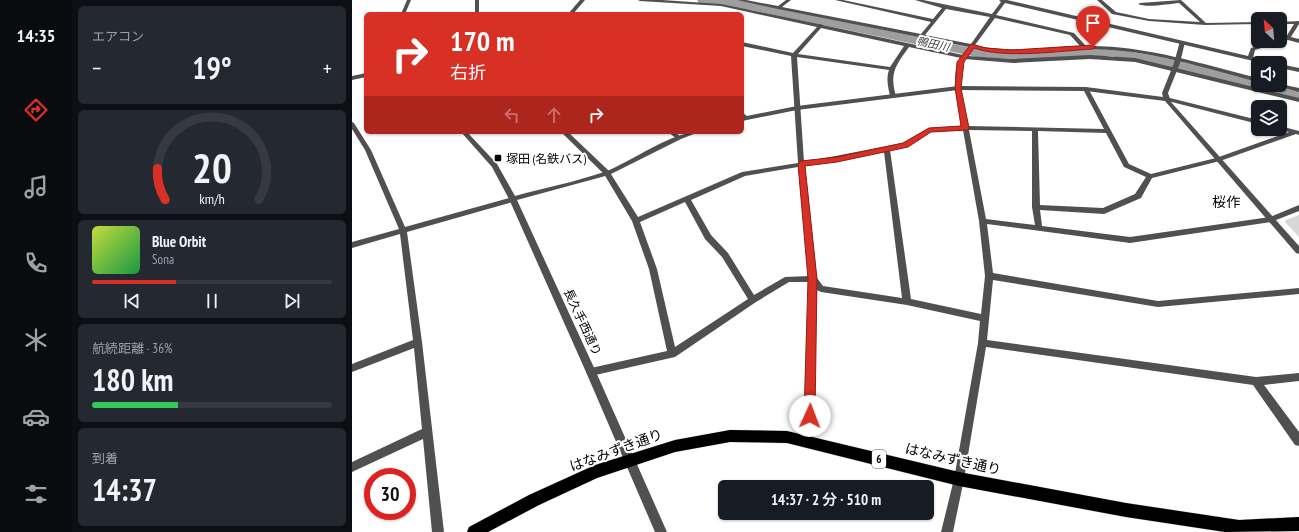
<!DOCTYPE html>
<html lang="ja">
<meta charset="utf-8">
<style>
body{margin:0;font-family:"PT Sans Narrow","Noto Sans JP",sans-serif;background:#242831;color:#f1f3f6;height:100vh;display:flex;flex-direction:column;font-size:15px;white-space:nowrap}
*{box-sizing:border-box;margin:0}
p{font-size:13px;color:#9ea1a6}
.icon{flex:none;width:22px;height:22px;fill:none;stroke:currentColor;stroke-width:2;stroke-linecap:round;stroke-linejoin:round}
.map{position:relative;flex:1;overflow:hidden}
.sheet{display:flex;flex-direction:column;gap:6px;padding:6px;background:#0d0f14;width:280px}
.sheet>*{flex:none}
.guide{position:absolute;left:12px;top:12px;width:380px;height:122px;border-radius:6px;box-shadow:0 1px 3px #0004;background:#d93025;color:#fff;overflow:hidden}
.needle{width:26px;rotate:334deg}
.tools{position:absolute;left:899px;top:12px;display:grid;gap:8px}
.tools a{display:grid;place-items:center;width:36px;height:36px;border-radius:6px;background:#171b24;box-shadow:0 1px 3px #0004;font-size:20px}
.speed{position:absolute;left:12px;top:468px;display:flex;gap:8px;font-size:20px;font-weight:700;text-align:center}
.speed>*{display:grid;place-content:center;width:52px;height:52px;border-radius:50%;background:#171b24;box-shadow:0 1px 3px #0004;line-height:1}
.speed .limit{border:6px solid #d22;background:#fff;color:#111}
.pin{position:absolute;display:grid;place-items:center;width:34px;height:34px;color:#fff;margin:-41px -17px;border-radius:50% 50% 50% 0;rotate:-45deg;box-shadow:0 0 4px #0007}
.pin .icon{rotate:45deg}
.me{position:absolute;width:44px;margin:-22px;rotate:2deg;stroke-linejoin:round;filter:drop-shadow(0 0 3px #0008)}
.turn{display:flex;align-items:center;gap:14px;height:84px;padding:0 20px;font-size:18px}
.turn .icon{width:52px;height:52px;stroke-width:2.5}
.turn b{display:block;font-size:28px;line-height:34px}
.lanes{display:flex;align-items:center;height:38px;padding:0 20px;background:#0003;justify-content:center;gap:20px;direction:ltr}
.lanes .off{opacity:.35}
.big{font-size:30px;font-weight:600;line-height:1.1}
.sheet .card{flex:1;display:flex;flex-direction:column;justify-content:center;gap:6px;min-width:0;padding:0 14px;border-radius:6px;background:#242831}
.sheet .dial{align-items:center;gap:0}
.dial svg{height:104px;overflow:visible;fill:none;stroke:#363941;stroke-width:7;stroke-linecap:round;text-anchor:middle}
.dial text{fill:#f1f3f6;stroke:none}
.song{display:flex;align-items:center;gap:12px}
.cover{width:48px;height:48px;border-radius:6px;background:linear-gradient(135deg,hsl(70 70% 55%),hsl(140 70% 35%))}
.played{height:4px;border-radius:2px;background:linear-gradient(90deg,#d93025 35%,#363941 35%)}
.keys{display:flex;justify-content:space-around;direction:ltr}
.heat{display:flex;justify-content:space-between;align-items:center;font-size:22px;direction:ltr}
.charge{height:6px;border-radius:3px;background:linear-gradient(90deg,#34c759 36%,#363941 0)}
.trip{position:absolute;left:366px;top:480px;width:216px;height:40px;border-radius:6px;background:#171b24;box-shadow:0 1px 3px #0004;font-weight:600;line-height:40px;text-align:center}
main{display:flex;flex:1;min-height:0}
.dock{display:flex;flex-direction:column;width:72px;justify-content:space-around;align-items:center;background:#090b0e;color:#9ea1a6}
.dock .icon{width:28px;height:28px}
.dock .on{color:#d93025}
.dock b{font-size:18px;color:#f1f3f6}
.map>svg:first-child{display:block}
.green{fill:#d7d7d7}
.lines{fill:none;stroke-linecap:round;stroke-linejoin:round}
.river{fill:#9e9e9e;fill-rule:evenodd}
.primary-casing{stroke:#dbdbdb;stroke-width:1}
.minor{fill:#505050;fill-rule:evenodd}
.tertiary{fill:#505050;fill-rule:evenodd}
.primary{fill:#000;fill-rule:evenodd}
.route{fill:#d93025;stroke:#8d1f18}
.poi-dot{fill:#000;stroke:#fff;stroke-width:1.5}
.labels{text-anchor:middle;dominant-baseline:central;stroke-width:4;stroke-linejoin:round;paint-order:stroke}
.far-water-label{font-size:11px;font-style:italic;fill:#3f3f3f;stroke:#fff}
.shield{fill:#fff;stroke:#4c4c4c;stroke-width:1}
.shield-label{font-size:11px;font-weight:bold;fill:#000}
.poi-label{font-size:12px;fill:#000;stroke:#fff;text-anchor:start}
.street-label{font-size:12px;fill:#000;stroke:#fff}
.quarter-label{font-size:14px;fill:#000;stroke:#fff}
.near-street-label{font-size:14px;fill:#000;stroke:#fff}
</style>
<main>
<nav class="dock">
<b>14:35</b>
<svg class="icon on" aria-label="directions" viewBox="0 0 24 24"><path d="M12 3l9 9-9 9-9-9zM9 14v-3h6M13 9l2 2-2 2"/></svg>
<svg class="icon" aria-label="music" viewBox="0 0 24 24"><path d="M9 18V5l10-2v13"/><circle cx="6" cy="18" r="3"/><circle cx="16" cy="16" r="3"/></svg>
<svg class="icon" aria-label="phone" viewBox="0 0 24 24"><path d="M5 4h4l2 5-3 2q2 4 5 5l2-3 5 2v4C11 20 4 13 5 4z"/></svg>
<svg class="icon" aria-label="climate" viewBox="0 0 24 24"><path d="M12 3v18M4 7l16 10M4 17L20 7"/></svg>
<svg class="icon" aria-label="car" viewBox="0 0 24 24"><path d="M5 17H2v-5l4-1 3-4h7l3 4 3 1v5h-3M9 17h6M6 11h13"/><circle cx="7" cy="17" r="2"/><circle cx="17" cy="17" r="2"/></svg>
<svg class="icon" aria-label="filters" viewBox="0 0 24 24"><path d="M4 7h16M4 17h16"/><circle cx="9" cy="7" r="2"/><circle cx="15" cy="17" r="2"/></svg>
</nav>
<section class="sheet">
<div class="card"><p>エアコン</p>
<div class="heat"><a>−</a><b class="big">19°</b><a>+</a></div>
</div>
<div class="card dial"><svg viewBox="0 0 100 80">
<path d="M14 69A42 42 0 1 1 86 69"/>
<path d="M14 69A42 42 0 0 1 8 45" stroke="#d93025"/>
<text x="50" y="56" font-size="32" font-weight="700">20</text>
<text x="50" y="72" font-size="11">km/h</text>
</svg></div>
<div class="card">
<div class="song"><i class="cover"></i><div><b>Blue Orbit</b><p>Sona</p></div></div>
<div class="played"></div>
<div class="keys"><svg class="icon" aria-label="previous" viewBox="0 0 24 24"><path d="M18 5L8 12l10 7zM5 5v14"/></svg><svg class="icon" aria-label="pause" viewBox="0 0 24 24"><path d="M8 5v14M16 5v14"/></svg><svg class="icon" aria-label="next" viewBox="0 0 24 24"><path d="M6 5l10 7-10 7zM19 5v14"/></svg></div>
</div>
<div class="card"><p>航続距離 · 36%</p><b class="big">180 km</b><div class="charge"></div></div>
<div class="card"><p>到着</p><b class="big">14:37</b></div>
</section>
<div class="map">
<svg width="947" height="532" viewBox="0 0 947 532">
<rect width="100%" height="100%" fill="#fff"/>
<path class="green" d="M947,215V237L933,222L934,220Z"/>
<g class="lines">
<path class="river" d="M345,0H386L399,2L625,49L677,52L759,48L814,58L906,80V85H925L947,90V100L814,66L759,56L677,60L625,57L399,10L347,3Z"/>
<defs>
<path id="primary" d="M378,430L435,431L607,472L774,503L887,520L947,517V531L873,532L774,517L607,486L435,443L378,442L323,452L245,478L187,505L136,532H115L117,527L177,495L243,465L323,440Z"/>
</defs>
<use href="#primary" class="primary-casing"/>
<path class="minor" d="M123,0H127V14H123Z
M228,0H233L221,14H216Z
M286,0H310L369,4L467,24H469L471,25L611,55L617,47L426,9L385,0H394L426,6L434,0H439L430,7L569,34L579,22L483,0H491L581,19L590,8L563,0H571L640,14L649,2L647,0H655L896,56L899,48L922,41H928V39L934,37L942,24H928V22L947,21V24L939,37L947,39V43L936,40L903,50L901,58L920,63H910L653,3L644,15L722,33L734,46C792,45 850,64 906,78V82C852,68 798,50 742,49C699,47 665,59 621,48L616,56L661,59L738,55L783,58L947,98V102L783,62L738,59L661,63L613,59C603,72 613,111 616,126L752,129L731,89L736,88L777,164L799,174L864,158L937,132L926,129H928V126L947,131V135L944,134L868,161L800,178L789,198L752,214L688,210L690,226L778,237L918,217L947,205V211L919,222L778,243L635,224L641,273L806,301L947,288V294L806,307L641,280L635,340L904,377L947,373V381L912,385L947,432V446L943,445L901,385L634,347L612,479L601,532H589L602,479L626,343L628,321L555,305L469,292L465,290L461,441L460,445L456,446L452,445L451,441L457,282H437L404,302L323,357L239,376L236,375L234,372L236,369L239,368L315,351L297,269L280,221L252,174L209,132H216L257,171L286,217L390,172L446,163L439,56L390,46V42L441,53L465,27L369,6L288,1ZM594,9L638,17L619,44L573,35ZM643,18L718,35L728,46C692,47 658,54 623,45ZM469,28L552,46L538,67L446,54ZM557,47L609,58C597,72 607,110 610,126L577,128L551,143L452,162L445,57L537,70C534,79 536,87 538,96L541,98L544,96C537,73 544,65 557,47ZM611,130L627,221L633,276L629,314L559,299L538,150L555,146L578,132ZM617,130L680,131V207L683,225L634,219ZM686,131L754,133L772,167L794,177L783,194L751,208L688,205ZM532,152L550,298L471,286L465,278L453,166ZM446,167L457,276L433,277L402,295L376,253L359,235L339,200L393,176ZM333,202L353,239L370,257L396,299L323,347L305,269L288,222Z
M745,0H750L764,12L797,19L848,22L827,3C817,4 794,8 786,4L788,3L829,0L854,23L906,22V24L853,25L797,21L760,14Z
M928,64L947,68V72L928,68Z
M14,73V77L0,80V76Z
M928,84L947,88V92L923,85H928Z
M814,97L906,120V124L812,100V98Z
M390,112L396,117V119H392L390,117Z
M0,122L2,123L19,150L53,227L161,197L165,199L164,201L55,232L70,342L92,532H80L71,439L0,472V462L70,429L62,348L0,372V364L61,340L48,234L0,248V242L47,229L13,150L0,129Z
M316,132H323L330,138L329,139H325Z"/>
<path class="tertiary" d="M55,0H59L53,14H49Z
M828,41L833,42L828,63L816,93L819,102L947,246V254L944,253L813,101L734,91L606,90L445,110L390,121V117L445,106L606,86L734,87L811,97L810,93L822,63Z
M109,132H115L145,164L163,196C192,188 223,182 252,172C280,162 318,132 347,132L329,139L257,175L165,200L244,372L315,532H303L234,372L157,199L140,167Z"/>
<use href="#primary" class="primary"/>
</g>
<path class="route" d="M619,44L634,48L660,50L741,45L744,47L741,49C707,51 653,59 622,48L612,62L609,88L617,128L616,130L579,132L556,147L485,162L453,166L465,279L463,416L461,420L458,421L454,420L452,416L456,279L446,164L449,161L485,157L551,143L577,128L609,126L603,88L605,62Z"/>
<rect class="poi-dot" x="142" y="154" width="8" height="8" rx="2"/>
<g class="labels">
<g class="far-water-label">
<text transform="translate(581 44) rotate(12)">鴨田川</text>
</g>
<rect class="shield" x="520" y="450" width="14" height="18" rx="3"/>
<g class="shield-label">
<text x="527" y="459">6</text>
</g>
<g class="poi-label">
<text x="154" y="158">塚田 (名鉄バス)</text>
</g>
<g class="street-label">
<text transform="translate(231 322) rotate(65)">長久手西通り</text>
</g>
<g class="quarter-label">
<text x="874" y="202">桜作</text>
</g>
<g class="near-street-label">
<text transform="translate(264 450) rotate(-20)">はなみずき通り</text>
<text transform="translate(601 459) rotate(13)">はなみずき通り</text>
</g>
</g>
</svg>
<div class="tools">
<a><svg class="needle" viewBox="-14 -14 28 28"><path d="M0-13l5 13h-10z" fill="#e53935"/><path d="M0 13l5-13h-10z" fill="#9ea1a6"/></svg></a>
<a><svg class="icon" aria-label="sound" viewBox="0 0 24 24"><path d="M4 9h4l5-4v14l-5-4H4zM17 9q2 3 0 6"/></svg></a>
<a><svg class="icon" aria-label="layers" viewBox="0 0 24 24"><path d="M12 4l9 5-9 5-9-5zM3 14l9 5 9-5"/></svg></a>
</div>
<div class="speed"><div class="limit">30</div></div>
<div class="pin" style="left:741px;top:47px;background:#d93025"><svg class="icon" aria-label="arrive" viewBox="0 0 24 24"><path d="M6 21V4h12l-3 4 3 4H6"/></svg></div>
<svg class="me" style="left:458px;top:416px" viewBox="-20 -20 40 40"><circle r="19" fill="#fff"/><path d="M0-13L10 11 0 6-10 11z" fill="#d93025"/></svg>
<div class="trip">14:37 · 2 分 · 510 m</div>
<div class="guide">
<div class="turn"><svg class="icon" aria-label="right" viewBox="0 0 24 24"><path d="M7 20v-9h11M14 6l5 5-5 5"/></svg><div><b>170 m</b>右折</div></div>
<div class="lanes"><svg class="icon off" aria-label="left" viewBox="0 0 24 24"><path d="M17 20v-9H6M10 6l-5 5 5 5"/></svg><svg class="icon off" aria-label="ahead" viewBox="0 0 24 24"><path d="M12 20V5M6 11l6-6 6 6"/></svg><svg class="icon" aria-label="right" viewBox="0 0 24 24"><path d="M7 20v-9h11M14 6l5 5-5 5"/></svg></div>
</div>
</div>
</main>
